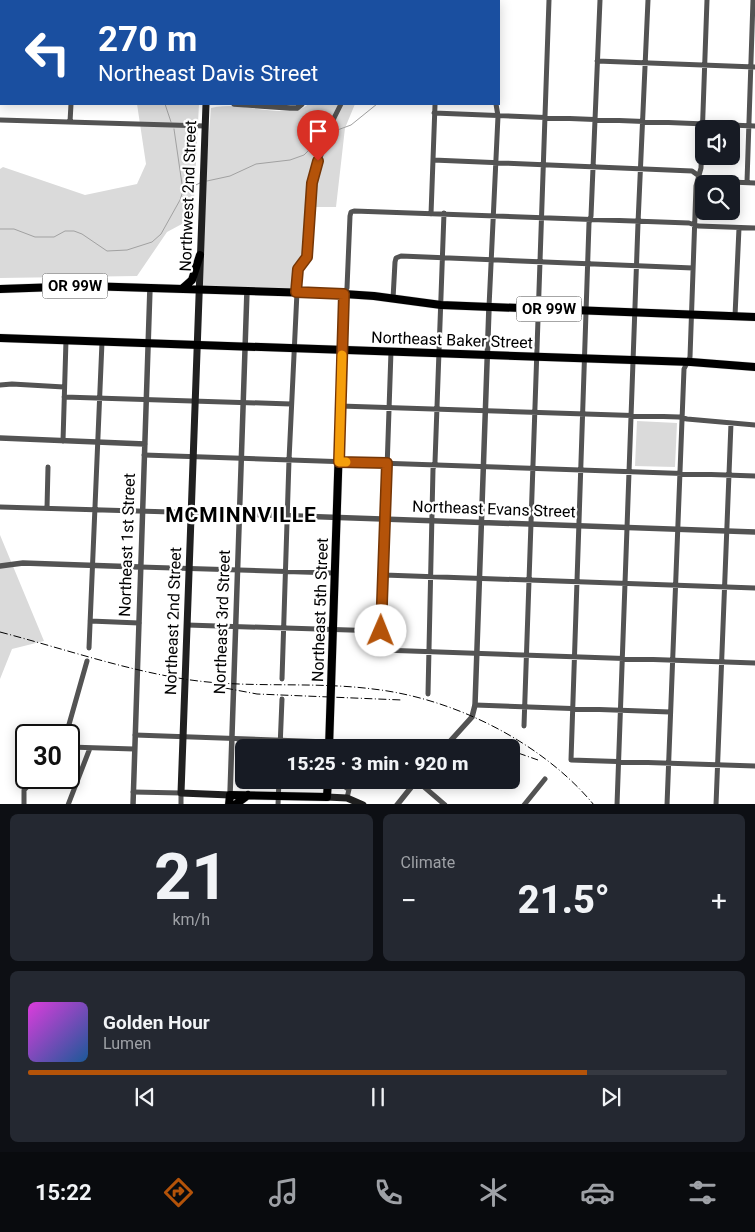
<!DOCTYPE html>
<meta charset="utf-8">
<style>
body{margin:0;font-family:Roboto,sans-serif;background:#242831;color:#f1f3f6;height:100vh;display:flex;flex-direction:column;font-size:19px;white-space:nowrap}
*{box-sizing:border-box;margin:0}
p{font-size:16px;color:#9ea1a6}
.icon{flex:none;width:28px;height:28px;fill:none;stroke:currentColor;stroke-width:2;stroke-linecap:round;stroke-linejoin:round}
.map{position:relative;height:804px;overflow:hidden}
.details{display:flex;flex-direction:column;gap:10px;padding:10px;background:#0d0f14;flex:1}
.details>*{flex:none}
.top-card{position:absolute;left:0px;top:0px;width:500px;height:105px;box-shadow:0 2px 12px #0003;background:#1a4fa0;color:#fff;overflow:hidden}
.tools{position:absolute;left:695px;top:120px;display:grid;gap:10px}
.tools a{display:grid;place-items:center;width:45px;height:45px;border-radius:8px;background:#171b24;box-shadow:0 2px 12px #0003;font-size:25px}
.speed{position:absolute;left:15px;top:724px;display:flex;gap:10px;font-size:25px;font-weight:700;text-align:center}
.speed>*{display:grid;place-content:center;width:65px;height:65px;border-radius:50%;background:#171b24;box-shadow:0 2px 12px #0003;line-height:1}
.speed .limit{border:2px solid #111;border-radius:8px;background:#fff;color:#111}
.pin{position:absolute;display:grid;place-items:center;width:42px;height:42px;color:#fff;margin:-51px -21px;border-radius:50% 50% 50% 0;rotate:-45deg;box-shadow:0 0 5px #0007}
.pin .icon{rotate:45deg}
.me{position:absolute;width:55px;margin:-28px;rotate:1deg;stroke-linejoin:round;filter:drop-shadow(0 0 4px #0008)}
.turn{display:flex;align-items:center;gap:18px;height:105px;padding:0 15px;font-size:22px}
.turn .icon{width:65px;height:65px;stroke-width:2.5}
.turn b{display:block;font-size:35px;line-height:42px}
.big{font-size:38px;font-weight:800;line-height:1.1}
.details .card{flex:1;display:flex;flex-direction:column;justify-content:center;gap:8px;min-width:0;padding:0 18px;border-radius:8px;background:#242831}
.details .dial{align-items:center;gap:0}
.dial b{font-size:65px;line-height:1}
.song{display:flex;align-items:center;gap:15px}
.cover{width:60px;height:60px;border-radius:8px;background:linear-gradient(135deg,hsl(300 70% 55%),hsl(210 70% 35%))}
.played{height:5px;border-radius:2px;background:linear-gradient(90deg,#b45309 80%,#363941 80%)}
.keys{display:flex;justify-content:space-around;direction:ltr}
.heat{display:flex;justify-content:space-between;align-items:center;font-size:28px;direction:ltr}
.details .tiles{flex:1;display:grid;gap:10px;grid-template-columns:1fr 1fr}
.card:last-child{grid-column:span 2}
.trip{position:absolute;left:235px;top:739px;width:285px;height:50px;border-radius:8px;background:#171b24;box-shadow:0 2px 12px #0003;font-weight:800;line-height:50px;text-align:center}
.tabs{display:flex;height:80px;justify-content:space-around;align-items:center;background:#090b0e;color:#9ea1a6}
.tabs .icon{width:35px;height:35px}
.tabs .on{color:#b45309}
.tabs b{font-size:22px;color:#f1f3f6}
.map>svg:first-child{display:block}
.green{fill:#dadada}
.lines{fill:none;stroke-linecap:round;stroke-linejoin:round}
.stream{stroke:#a1a1a1;stroke-width:1}
.primary-casing{stroke:#dbdbdb;stroke-width:9}
.trunk-casing{stroke:#dbdbdb;stroke-width:9}
.minor{stroke:#535353;stroke-width:5}
.tertiary{stroke:#535353;stroke-width:5.5}
.secondary{stroke:#202020;stroke-width:7}
.primary{stroke:#000;stroke-width:8}
.trunk{stroke:#000;stroke-width:8}
.rail{stroke:#000;stroke-width:1;stroke-dasharray:8 2.5 1 2.5;stroke-linecap:butt}
.route-casing{stroke:#753606;stroke-width:12}
.route{stroke:#b45309;stroke-width:9}
.slow{stroke:#f59e0b;stroke-width:9}
.labels{text-anchor:middle;dominant-baseline:central;stroke-width:4.5;stroke-linejoin:round;paint-order:stroke}
.shield{fill:#fff;stroke:#4c4c4c;stroke-width:1}
.shield-label{font-size:15px;font-weight:bold;fill:#000}
.street-label{font-size:16px;fill:#000;stroke:#fff}
.district-label{font-size:21px;font-weight:bold;letter-spacing:1px;fill:#000;stroke:#fff}
</style>
<div class="map">
<svg width="755" height="805" viewBox="0 0 755 805">
<rect width="100%" height="100%" fill="#fff"/>
<path class="green" d="M137,104H199L193,218L167,232L137,276L0,278V169L3,167L85,195L137,184L146,164Z
M308,104H355L345,128L336,207H315L311,254L310,260L305,266L296,292L199,289L201,231L211,108C219,106 227,106 235,106C251,107 298,118 308,104Z
M637,421L677,423L675,467L635,466Z
M0,535L44,641L12,649L0,679Z"/>
<g class="lines">
<path class="stream" d="M141,0L142,1
M460,1V0
M165,104L171,122
M332,132L351,125L377,104
M207,181L230,176L256,164L290,160L304,155L325,134
M183,191L200,183
M0,229H14L35,237H54L65,231H74L82,234L107,251L127,250L152,242L161,234L180,200L183,191L174,129"/>
<defs>
<path id="primary" d="M329,748L344,294
M229,805L230,795L327,797L328,780
M235,805L248,795"/>
<path id="trunk" d="M183,288L192,280L200,255
M0,289L86,286L344,294L374,296L441,305L755,317
M0,338L691,362L755,367"/>
</defs>
<use href="#primary" class="primary-casing"/>
<use href="#trunk" class="trunk-casing"/>
<path class="minor" d="M600,0L591,216L589,223L571,760L755,766
M73,1V0
M0,34H1
M597,61L755,67
M434,113L755,126
M0,120L205,126
M70,122L71,104
M433,160L692,171L706,181L755,183
M747,182L753,0
M431,214L435,105
M344,294L347,288L350,216L351,212L354,211L689,223L698,226L755,228
M393,299L395,262L396,258L401,256L693,268
M489,307L498,116L496,104
M735,316L739,228
M391,351L381,646L382,650L755,663
M0,385L12,384L64,387
M64,397L291,404
M340,406L679,417L687,419L755,425
M63,441L66,340
M144,455L755,476
M0,507L240,514
M47,508L48,467
M140,567L334,573
M384,575L755,588
M90,621L139,623
M187,625L381,631
M89,648L102,342
M282,679L289,460L298,271L299,266L307,257L314,175L334,118L341,104
M428,694L433,469L435,462L444,213
M475,705L670,712
M524,726L549,0
M66,735L87,661
M135,735L329,742
M69,747L134,749
M280,748L282,699
M336,780L348,789
M416,780L445,805
M133,792L181,793V805
M347,798L350,785L354,780
M24,805V790C33,778 63,777 77,780
M68,805L90,748
M278,805L279,780
M524,805L545,779
M617,805L638,223L648,0
M667,805L684,369L690,357L696,186L701,168L707,0
M716,805L731,423"/>
<path class="tertiary" d="M370,1L371,0
M234,104L290,108H297L302,104
M0,438L145,444
M240,514L755,532
M0,566L23,563L140,567
M444,748L472,717L475,705L489,307
M230,795L247,290
M133,805L150,287
M397,805L417,780"/>
<path class="secondary" d="M198,1V0
M206,104L181,793L230,795
M327,797L347,798L363,805"/>
<use href="#primary" class="primary"/>
<use href="#trunk" class="trunk"/>
<path class="rail" d="M0,632C61,648 122,669 184,679C246,689 310,681 373,689C453,698 542,742 594,805
M225,688L257,694L402,700
M518,753L538,760"/>
</g>
<g class="lines">
<defs>
<path id="route" d="M318,161L312,183L307,257L298,269L296,292L344,294L339,462L387,463L381,631"/>
</defs>
<use href="#route" class="route-casing"/>
<use href="#route" class="route"/>
<path class="slow" d="M342,355L339,462H346"/>
</g>
<g class="labels">
<g class="shield">
<rect x="42.5" y="273.5" width="65" height="25" rx="4"/>
<rect x="516.5" y="296.5" width="65" height="25" rx="4"/>
</g>
<g class="shield-label">
<text x="75" y="286">OR 99W</text>
<text x="549" y="309">OR 99W</text>
</g>
<g class="street-label">
<text transform="translate(188 196) rotate(-88)">Northwest 2nd Street</text>
<text transform="translate(452 340) rotate(2)">Northeast Baker Street</text>
<text transform="translate(494 509) rotate(2)">Northeast Evans Street</text>
<text transform="translate(127 545) rotate(-88)">Northeast 1st Street</text>
<text transform="translate(320 610) rotate(-88)">Northeast 5th Street</text>
<text transform="translate(173 621) rotate(-88)">Northeast 2nd Street</text>
<text transform="translate(222 622) rotate(-88)">Northeast 3rd Street</text>
</g>
<g class="district-label">
<text x="241" y="515">MCMINNVILLE</text>
</g>
</g>
</svg>
<div class="tools">
<a><svg class="icon" aria-label="sound" viewBox="0 0 24 24"><path d="M4 9h4l5-4v14l-5-4H4zM17 9q2 3 0 6"/></svg></a>
<a><svg class="icon" aria-label="search" viewBox="0 0 24 24"><circle cx="10" cy="10" r="6"/><path d="M15 15l6 6"/></svg></a>
</div>
<div class="speed"><div class="limit">30</div></div>
<div class="pin" style="left:318px;top:161px;background:#d93025"><svg class="icon" aria-label="arrive" viewBox="0 0 24 24"><path d="M6 21V4h12l-3 4 3 4H6"/></svg></div>
<svg class="me" style="left:381px;top:631px" viewBox="-20 -20 40 40"><circle r="19" fill="#fff"/><path d="M0-13L10 11 0 6-10 11z" fill="#b45309"/></svg>
<div class="trip">15:25 · 3 min · 920 m</div>
<div class="top-card">
<div class="turn"><svg class="icon" aria-label="left" viewBox="0 0 24 24"><path d="M17 20v-9H6M10 6l-5 5 5 5"/></svg><div><b>270 m</b>Northeast Davis Street</div></div>
</div>
</div>
<section class="details">
<div class="tiles">
<div class="card dial"><b>21</b><p>km/h</p></div>
<div class="card"><p>Climate</p>
<div class="heat"><a>−</a><b class="big">21.5°</b><a>+</a></div>
</div>
<div class="card">
<div class="song"><i class="cover"></i><div><b>Golden Hour</b><p>Lumen</p></div></div>
<div class="played"></div>
<div class="keys"><svg class="icon" aria-label="previous" viewBox="0 0 24 24"><path d="M18 5L8 12l10 7zM5 5v14"/></svg><svg class="icon" aria-label="pause" viewBox="0 0 24 24"><path d="M8 5v14M16 5v14"/></svg><svg class="icon" aria-label="next" viewBox="0 0 24 24"><path d="M6 5l10 7-10 7zM19 5v14"/></svg></div>
</div>
</div>
</section>
<nav class="tabs">
<b>15:22</b>
<svg class="icon on" aria-label="directions" viewBox="0 0 24 24"><path d="M12 3l9 9-9 9-9-9zM9 14v-3h6M13 9l2 2-2 2"/></svg>
<svg class="icon" aria-label="music" viewBox="0 0 24 24"><path d="M9 18V5l10-2v13"/><circle cx="6" cy="18" r="3"/><circle cx="16" cy="16" r="3"/></svg>
<svg class="icon" aria-label="phone" viewBox="0 0 24 24"><path d="M5 4h4l2 5-3 2q2 4 5 5l2-3 5 2v4C11 20 4 13 5 4z"/></svg>
<svg class="icon" aria-label="climate" viewBox="0 0 24 24"><path d="M12 3v18M4 7l16 10M4 17L20 7"/></svg>
<svg class="icon" aria-label="car" viewBox="0 0 24 24"><path d="M5 17H2v-5l4-1 3-4h7l3 4 3 1v5h-3M9 17h6M6 11h13"/><circle cx="7" cy="17" r="2"/><circle cx="17" cy="17" r="2"/></svg>
<svg class="icon" aria-label="filters" viewBox="0 0 24 24"><path d="M4 7h16M4 17h16"/><circle cx="9" cy="7" r="2"/><circle cx="15" cy="17" r="2"/></svg>
</nav>
